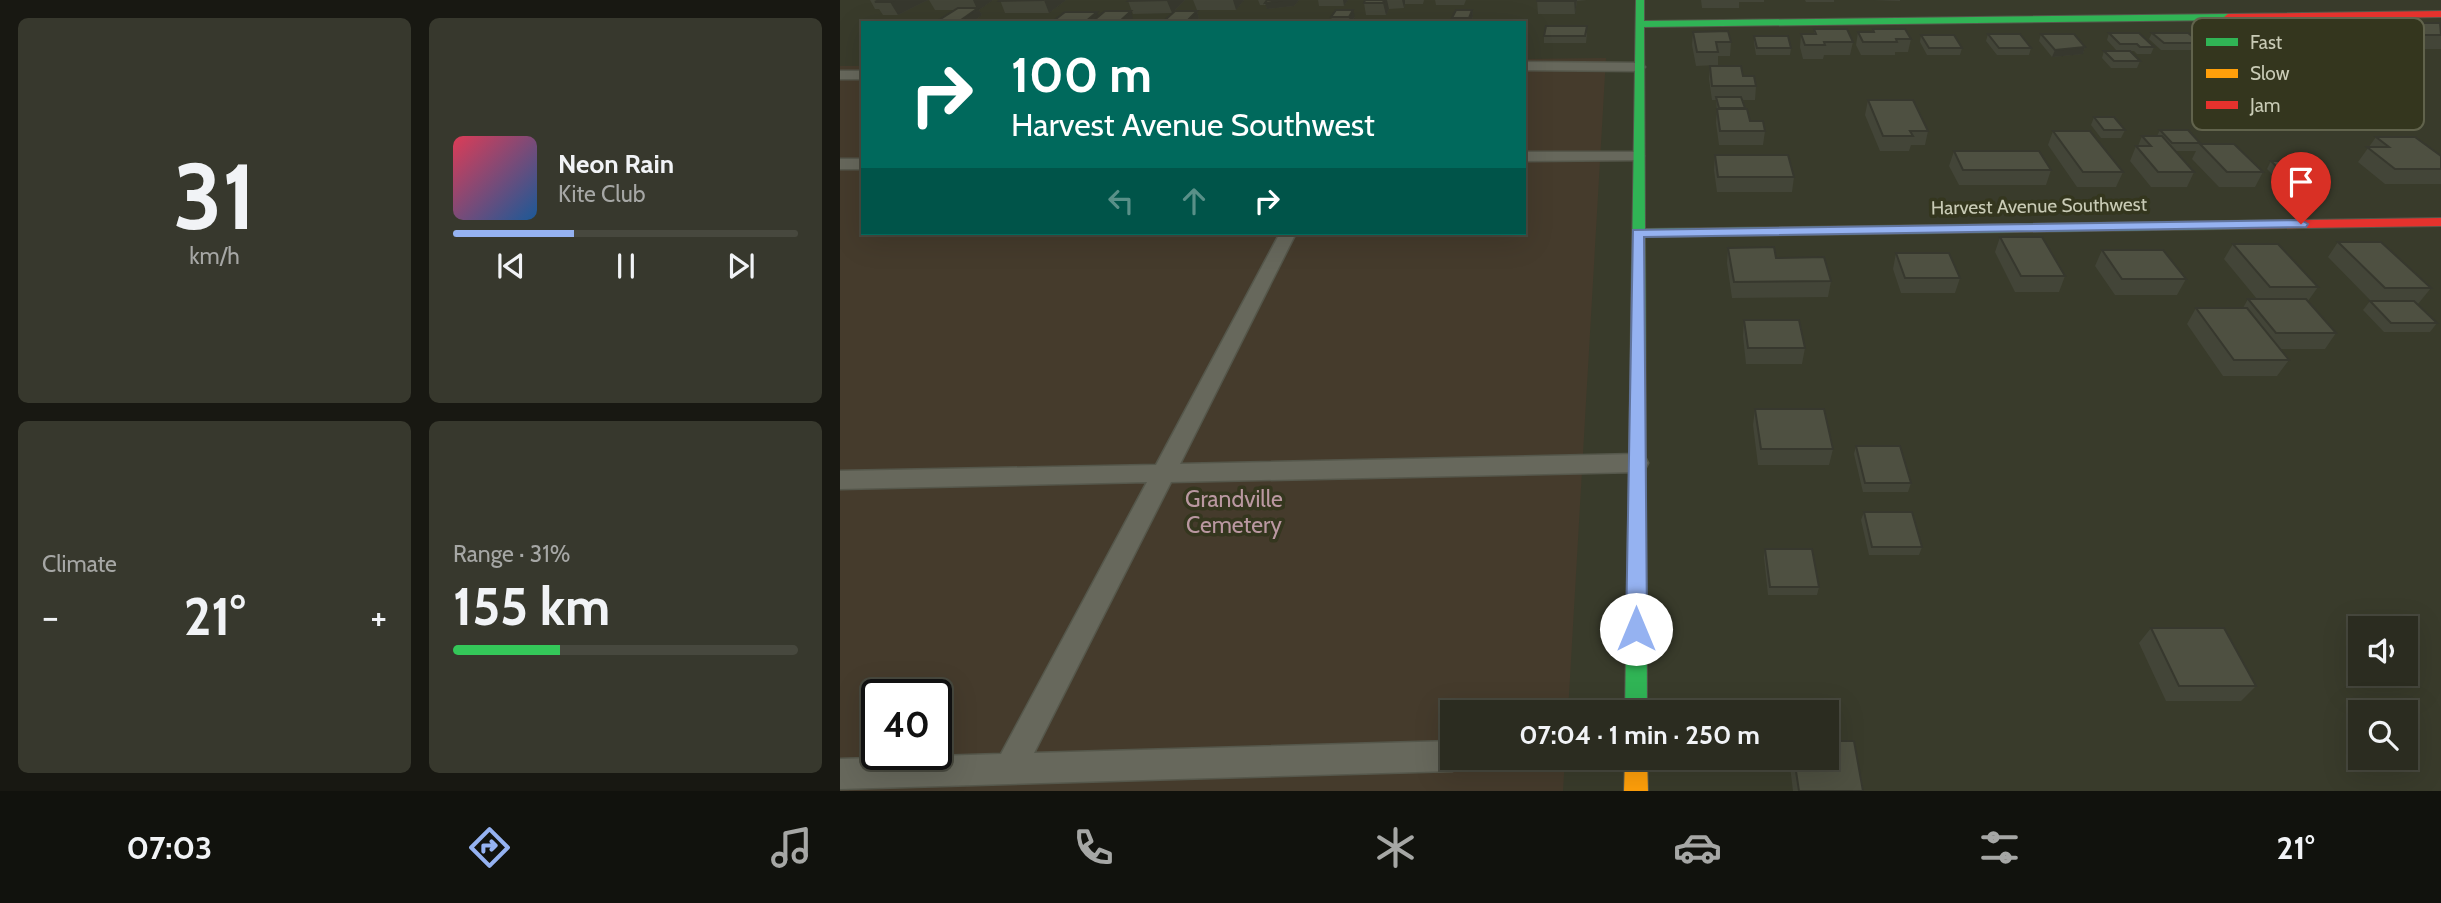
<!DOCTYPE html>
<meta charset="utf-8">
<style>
body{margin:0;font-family:Cabin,sans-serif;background:#37382d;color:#f1f3f6;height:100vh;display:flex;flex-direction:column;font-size:26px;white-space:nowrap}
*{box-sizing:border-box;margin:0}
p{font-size:23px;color:#a6a7a5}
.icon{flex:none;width:38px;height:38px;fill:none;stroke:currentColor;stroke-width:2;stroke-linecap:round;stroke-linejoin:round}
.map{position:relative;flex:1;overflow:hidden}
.side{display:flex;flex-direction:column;gap:18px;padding:18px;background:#181812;width:840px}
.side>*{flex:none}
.top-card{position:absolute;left:21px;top:21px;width:665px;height:214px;border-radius:0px;box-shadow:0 7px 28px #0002,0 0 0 2px #47483e;background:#00695c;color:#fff;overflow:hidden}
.buttons{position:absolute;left:1508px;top:616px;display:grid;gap:14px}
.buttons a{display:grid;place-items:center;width:70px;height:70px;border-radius:0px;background:#2b2c20;box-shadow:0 7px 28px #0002,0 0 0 2px #47483e;font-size:35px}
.speed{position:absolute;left:21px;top:679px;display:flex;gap:14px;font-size:35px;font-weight:700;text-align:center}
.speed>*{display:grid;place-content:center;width:91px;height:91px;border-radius:50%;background:#2b2c20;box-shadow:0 7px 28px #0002,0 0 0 2px #47483e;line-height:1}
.speed .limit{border:4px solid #111;border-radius:10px;background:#fff;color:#111}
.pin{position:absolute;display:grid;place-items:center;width:60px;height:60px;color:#fff;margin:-72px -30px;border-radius:50% 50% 50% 0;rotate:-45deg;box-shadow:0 0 7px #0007}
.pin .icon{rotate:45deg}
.me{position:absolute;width:77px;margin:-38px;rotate:0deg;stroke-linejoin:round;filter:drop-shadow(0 0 5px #0008)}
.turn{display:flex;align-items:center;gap:24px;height:147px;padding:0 35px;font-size:32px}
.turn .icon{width:91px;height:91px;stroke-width:2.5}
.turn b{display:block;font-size:49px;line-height:60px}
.lanes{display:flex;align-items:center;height:66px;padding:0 35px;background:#0003;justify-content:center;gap:35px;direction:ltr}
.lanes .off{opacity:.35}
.big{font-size:52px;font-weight:700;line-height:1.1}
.side .card{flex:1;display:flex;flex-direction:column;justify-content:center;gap:10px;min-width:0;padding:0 24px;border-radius:10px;background:#37382d}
.side .dial{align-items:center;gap:0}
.dial b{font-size:91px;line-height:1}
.song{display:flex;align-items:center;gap:21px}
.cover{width:84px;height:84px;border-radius:10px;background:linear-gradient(135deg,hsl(350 70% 55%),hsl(210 70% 35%))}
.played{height:7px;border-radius:4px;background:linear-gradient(90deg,#95b2f1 35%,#47483e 35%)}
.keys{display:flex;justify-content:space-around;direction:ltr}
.heat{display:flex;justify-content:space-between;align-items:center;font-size:38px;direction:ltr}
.charge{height:10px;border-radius:5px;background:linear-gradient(90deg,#34c759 31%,#47483e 0)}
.side .tiles{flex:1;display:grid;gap:18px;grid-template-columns:repeat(2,1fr)}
.trip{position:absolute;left:600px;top:700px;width:399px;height:70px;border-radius:0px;background:#2b2c20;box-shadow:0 7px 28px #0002,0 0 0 2px #47483e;font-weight:700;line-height:70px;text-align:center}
.tabs{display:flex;height:112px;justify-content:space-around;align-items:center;background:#11120d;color:#a6a7a5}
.tabs .icon{width:49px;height:49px}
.tabs .on{color:#95b2f1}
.tabs b{font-size:32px;color:#f1f3f6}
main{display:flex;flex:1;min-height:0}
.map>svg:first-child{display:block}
.green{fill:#453b2c;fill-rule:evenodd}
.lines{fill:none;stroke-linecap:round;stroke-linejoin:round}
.lane-casing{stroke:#55574b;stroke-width:3}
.fast-casing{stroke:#55574b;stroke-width:2}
.slow-casing{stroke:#55574b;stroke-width:2}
.jam-casing{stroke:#55574b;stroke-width:2}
.lane{fill:#67685c;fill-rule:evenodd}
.fast{fill:#30b455;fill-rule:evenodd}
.slow{fill:#ff9f0a;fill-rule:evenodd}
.jam{fill:#e5322d;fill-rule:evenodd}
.wall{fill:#434538}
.shaded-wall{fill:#37382e}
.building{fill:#4e5041;stroke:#37382e;stroke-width:2}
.route{fill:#95b2f1;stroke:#61749d;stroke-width:2}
.labels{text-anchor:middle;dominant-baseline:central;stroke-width:7;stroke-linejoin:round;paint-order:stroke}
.far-street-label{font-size:19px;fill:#c9cbb6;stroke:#34361e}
.park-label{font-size:23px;fill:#ba98a1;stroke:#34361e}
.key{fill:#34361e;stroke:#61634c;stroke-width:2}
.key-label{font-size:19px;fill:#c9cbb6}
</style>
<main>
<section class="side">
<div class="tiles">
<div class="card dial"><b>31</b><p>km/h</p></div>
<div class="card">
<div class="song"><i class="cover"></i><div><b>Neon Rain</b><p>Kite Club</p></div></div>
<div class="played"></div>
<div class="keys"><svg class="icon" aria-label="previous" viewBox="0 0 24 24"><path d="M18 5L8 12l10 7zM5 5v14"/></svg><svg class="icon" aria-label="pause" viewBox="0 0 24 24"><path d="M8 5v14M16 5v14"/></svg><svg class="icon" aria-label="next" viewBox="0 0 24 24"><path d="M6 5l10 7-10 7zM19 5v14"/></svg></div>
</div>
<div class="card"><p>Climate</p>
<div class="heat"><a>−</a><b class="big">21°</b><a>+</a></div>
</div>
<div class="card"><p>Range · 31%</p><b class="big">155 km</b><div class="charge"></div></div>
</div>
</section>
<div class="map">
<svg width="1601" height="791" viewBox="0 0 1601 791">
<rect width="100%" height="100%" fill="#393b2b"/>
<path class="green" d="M766,58L728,712H612V758H725L723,791H0V66H23V233H684V59ZM37,695H96V754H37Z"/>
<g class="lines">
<defs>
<path id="lane" d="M684,62L799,63L805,67L799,71L684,70Z
M0,71H23V79H0Z
M684,152H797L804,156L797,160L684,161Z
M0,159H23V169H0Z
M440,233H456L340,464L797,454L805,457L808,463L805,469L797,472L331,482L194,753L612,741V758H626L623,767L612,771L0,789V759L161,754L307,482L0,489V471L316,465Z"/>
<path id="fast" d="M796,0H804V21L1388,14L1392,17L1388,20L804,27L805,229L1384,221L1390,225L1384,229L805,237L807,712H785Z"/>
<path id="slow" d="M785,758H807L808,791H784Z"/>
<path id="jam" d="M1601,11V17L1388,20L1384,17L1388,14Z
M1601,218V226L1384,229L1378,225L1384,221Z"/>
</defs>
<use href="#lane" class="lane-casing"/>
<use href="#fast" class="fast-casing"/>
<use href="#slow" class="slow-casing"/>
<use href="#jam" class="jam-casing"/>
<use href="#lane" class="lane"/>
<use href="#fast" class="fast"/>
<use href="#slow" class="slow"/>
<use href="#jam" class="jam"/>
</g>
<path class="wall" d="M30,0H88L58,15H43L39,9H35Z
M89,0H153L139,10L142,15L131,23H101L99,20L115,10H95Z
M160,0H226L209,13H165Z
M345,0L332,13L293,14L288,1Z
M353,0H404L396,10H357Z
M418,0H459L454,6L427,9L426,5H420Z
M478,0H508L504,6H479Z
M525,0H584L583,4H565L564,8L549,9L546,15H526L524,3Z
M595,0H626L624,5H596Z
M697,0H747L737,1L735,14H698Z
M861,0H924V2H899V8H862Z
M965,0H994V2H966Z
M1033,0H1060V1Z
M632,10L633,16L631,23H613L612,18Z
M357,11L359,18L354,23H326L325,20Z
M491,17H515L511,23H493Z
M1567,23H1601V49H1559L1546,41L1554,28H1564Z
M1469,24L1533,36L1525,50H1489L1485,56H1459L1439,42L1446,29L1467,28Z
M974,29L1013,42L1010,55H984L983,59H963L960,47L961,34H974Z
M1033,29L1071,39L1068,52H1055V55H1021L1016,45L1018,32H1032Z
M1368,31L1418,43L1415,50H1378L1365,38Z
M853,32L891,42L890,56H878V65L856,66L852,45Z
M747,33L746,43H704V36Z
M1269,33L1314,47L1311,54H1297L1294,51H1290L1300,61L1297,68H1271L1262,58L1264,51H1277L1267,40Z
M1312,33L1361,43L1358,50H1321L1309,39Z
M1148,34L1191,48L1189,55H1157L1146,41Z
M1201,34L1245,47L1243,54L1212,57L1199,41Z
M1081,35L1122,48L1120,55H1087L1080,42Z
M914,36L951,48L950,55H916L914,43Z
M870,66L903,76L916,86L915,100H903L910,121L925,131L923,145H879L876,123L877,111L876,100H872L869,79Z
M1028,100L1088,131L1085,145H1071L1069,151H1040L1025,115Z
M1254,117L1285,130L1281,138H1261L1251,125Z
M1320,130L1360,143L1423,172L1415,187H1379L1352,159L1356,151H1335L1354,172L1347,187H1311L1290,161L1296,146H1298L1302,136H1317Z
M1213,131L1283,172L1276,187H1237L1208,145Z
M1536,137L1601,156V184H1545L1518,162Z
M1114,151L1211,170L1206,185H1119L1109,166Z
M875,155L954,177L952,192H877L874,170Z
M1431,161L1487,181L1482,188H1446L1427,169Z
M1160,237L1225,276L1219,292H1175L1155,252Z
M1498,242L1591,288L1578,304H1576L1597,323L1590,332H1544L1523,310L1530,301H1531L1488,257Z
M1393,244L1478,287L1468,301L1496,333L1485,349H1440L1449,360L1437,376H1383L1347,324L1356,308H1403L1408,299H1417L1384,259Z
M888,248L936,258L991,281L988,297L892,298L887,263Z
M1262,250L1346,279L1337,295H1275L1255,266Z
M1056,253L1120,278L1115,293H1061L1053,269Z
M904,320L965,348L962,364H906L903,336Z
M915,409L993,449L989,465H918L913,425Z
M1016,446L1071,483L1068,492H1023L1014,454Z
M1024,512L1082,547L1079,555H1029L1021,520Z
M925,549L979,587L977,595H928L924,557Z
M1311,628L1416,686L1401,701H1326L1299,643Z
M949,758H987L1023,791H953Z"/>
<path class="shaded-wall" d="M55,0H88L58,15L50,2Z
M133,0H153L139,10L142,15L131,23H122L121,20L137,9Z
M204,0H226L209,13Z
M328,0H345L332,13L327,1Z
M393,0H404L396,10Z
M444,0H459L454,6L427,9L425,3Z
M503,0H508L504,6Z
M544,0H547L549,9L546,15L543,3Z
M562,0H565V4L564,8Z
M734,0H737L735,14Z
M513,10L515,17L510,23L509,17Z
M632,10L633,16L631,23H630L629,18Z
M291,11L293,18L288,23H279Z
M357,11L359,18L354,23H349L348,20Z
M257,12L260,19L252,22L253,23H245Z
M1245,47L1243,54L1212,57L1215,50Z"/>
<path class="building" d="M39,0H55L50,2H35Z
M160,0H204L159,1Z
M289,0H328L288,1Z
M427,0H444L425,3Z
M525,0H544L543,3H524Z
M697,0H734V1H697Z
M118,8H138L121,20H99Z
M496,10H513L509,17H491Z
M616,10H632L629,18H612Z
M265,11H291L279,22H252Z
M335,11H357L348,20H325Z
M225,12H257L245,22H212Z
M1567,23H1600L1601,35H1567L1554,28H1576Z
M706,26H747L745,36H704Z
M974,29H1007L1013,42H984L985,45H965L961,34H976Z
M1033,29H1065L1071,39H1056L1057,42H1023L1018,32H1034Z
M888,31L891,42H876L878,52H857L853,32Z
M1269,33H1299L1314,47H1300L1297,44H1280Z
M1312,33H1348L1361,43H1324Z
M1148,34H1180L1191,48H1159Z
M1201,34H1234L1245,47L1215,50Z
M1081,35H1114L1122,48H1089Z
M914,36H948L951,48H917Z
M1264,51H1290L1300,61H1274Z
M870,66H901L903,76H914L916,86H872Z
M876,97H901L905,108H879Z
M1028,100H1073L1088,131H1070L1073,136H1043Z
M877,109H907L910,121H923L925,131H880Z
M1254,117H1274L1285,130H1264Z
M1320,130H1348L1360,143H1332Z
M1213,131H1250L1283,172H1243Z
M1302,136H1322L1354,172H1318L1296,146H1311Z
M1536,137H1575L1601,156V169H1555L1527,147H1549Z
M1360,144H1394L1423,172H1387Z
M1114,151H1199L1211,170H1123Z
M875,155H948L954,177H878Z
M1431,161H1466L1487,181L1450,180Z
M1160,237H1202L1225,276H1181Z
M1498,242H1541L1591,288H1545Z
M1393,244H1438L1478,287H1430Z
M934,247L936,258L984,257L991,281L894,282L888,248Z
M1262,250H1323L1346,279H1282Z
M1056,253H1109L1120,278H1065Z
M1408,299H1466L1496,333H1436Z
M1530,301H1574L1597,323H1551Z
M1356,308H1407L1449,360H1394Z
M904,320H959L965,348H908Z
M915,409H984L993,449H921Z
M1016,446H1060L1071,483H1025Z
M1024,512H1072L1082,547H1032Z
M925,549H972L979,587H930Z
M1311,628H1384L1416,686H1339Z
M987,741H1014L1023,791H959L954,758H987Z"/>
<path class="route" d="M1461,220L1468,224L1466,227L804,237L807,629L804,636L796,638L789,636L786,629L793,230Z"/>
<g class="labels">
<g class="far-street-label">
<text transform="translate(1199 206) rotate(-1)">Harvest Avenue Southwest</text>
</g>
<g class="park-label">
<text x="394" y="499">Grandville<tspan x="394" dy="26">Cemetery</tspan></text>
</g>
</g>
<rect x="1352" y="18" width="232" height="112" rx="10" class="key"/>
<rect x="1366" y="38" width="32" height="8" fill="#30b455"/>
<rect x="1366" y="69" width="32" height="9" fill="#ff9f0a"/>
<rect x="1366" y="101" width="32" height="8" fill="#e5322d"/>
<g class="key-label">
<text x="1410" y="49">Fast</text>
<text x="1410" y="80">Slow</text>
<text x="1410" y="112">Jam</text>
</g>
</svg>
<div class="buttons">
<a><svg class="icon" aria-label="sound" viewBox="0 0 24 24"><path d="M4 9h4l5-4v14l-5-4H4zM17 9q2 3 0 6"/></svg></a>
<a><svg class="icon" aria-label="search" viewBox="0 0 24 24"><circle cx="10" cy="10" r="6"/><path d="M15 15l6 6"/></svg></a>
</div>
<div class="speed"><div class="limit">40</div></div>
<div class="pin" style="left:1461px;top:224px;background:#d93025"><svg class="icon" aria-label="arrive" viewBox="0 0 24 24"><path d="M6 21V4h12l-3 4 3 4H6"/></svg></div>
<svg class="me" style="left:796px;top:629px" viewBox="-20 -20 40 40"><circle r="19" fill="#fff"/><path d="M0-13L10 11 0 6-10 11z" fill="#95b2f1"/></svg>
<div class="trip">07:04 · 1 min · 250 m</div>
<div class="top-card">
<div class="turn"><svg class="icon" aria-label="right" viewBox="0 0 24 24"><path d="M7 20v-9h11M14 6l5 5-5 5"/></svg><div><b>100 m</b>Harvest Avenue Southwest</div></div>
<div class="lanes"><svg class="icon off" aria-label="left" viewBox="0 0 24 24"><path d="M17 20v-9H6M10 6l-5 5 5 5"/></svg><svg class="icon off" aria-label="ahead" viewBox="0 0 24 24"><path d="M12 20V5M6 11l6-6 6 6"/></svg><svg class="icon" aria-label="right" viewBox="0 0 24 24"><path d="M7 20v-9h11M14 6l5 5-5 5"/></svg></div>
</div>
</div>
</main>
<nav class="tabs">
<b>07:03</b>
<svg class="icon on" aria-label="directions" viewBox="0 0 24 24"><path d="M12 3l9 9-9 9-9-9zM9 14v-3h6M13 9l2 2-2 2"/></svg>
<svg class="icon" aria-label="music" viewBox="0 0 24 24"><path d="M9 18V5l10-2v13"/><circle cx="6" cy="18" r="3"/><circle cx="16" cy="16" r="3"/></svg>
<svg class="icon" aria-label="phone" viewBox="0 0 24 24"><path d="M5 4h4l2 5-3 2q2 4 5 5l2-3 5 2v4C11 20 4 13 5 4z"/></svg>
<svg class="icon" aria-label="climate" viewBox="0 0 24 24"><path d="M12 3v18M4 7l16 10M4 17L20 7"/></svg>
<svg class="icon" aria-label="car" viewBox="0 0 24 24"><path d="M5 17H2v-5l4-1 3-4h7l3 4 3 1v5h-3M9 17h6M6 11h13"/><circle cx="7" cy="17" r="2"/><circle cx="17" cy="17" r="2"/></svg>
<svg class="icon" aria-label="filters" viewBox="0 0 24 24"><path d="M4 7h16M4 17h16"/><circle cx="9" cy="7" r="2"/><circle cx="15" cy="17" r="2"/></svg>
<b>21°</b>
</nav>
